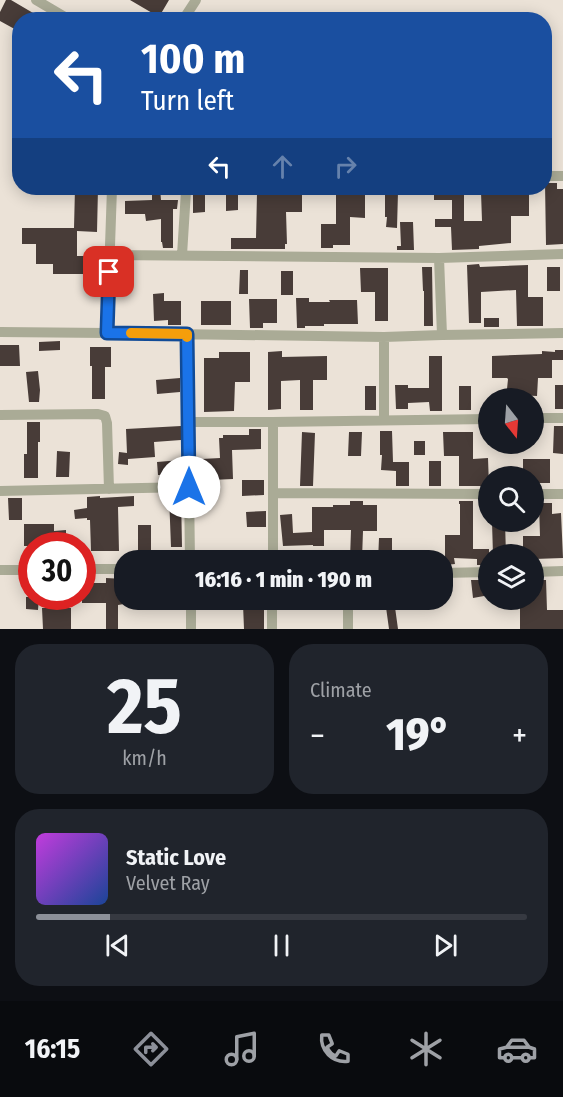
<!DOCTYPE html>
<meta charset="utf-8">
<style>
body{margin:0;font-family:"Fira Sans Condensed",sans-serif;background:#20242c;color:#f1f3f6;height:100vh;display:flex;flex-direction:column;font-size:22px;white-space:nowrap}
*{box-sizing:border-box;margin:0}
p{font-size:20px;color:#9ea1a6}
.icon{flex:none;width:33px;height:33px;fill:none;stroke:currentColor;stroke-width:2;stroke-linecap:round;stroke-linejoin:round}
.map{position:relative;height:629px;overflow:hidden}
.sheet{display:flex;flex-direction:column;gap:15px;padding:15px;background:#0d0f14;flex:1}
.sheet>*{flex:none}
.banner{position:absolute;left:12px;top:12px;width:540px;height:183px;border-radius:24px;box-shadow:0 3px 15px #0003;background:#1a4fa0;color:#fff;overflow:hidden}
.needle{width:39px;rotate:163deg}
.controls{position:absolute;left:478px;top:388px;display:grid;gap:12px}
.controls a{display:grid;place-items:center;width:66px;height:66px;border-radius:50%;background:#171b24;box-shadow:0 3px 15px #0003;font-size:30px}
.speed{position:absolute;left:18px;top:532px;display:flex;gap:12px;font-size:30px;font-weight:700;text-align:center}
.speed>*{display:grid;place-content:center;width:78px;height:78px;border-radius:50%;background:#171b24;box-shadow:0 3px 15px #0003;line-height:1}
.speed .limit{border:9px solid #d22;background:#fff;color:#111}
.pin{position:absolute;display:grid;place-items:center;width:51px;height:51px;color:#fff;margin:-26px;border-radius:12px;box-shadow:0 3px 9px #0006}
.me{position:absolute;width:66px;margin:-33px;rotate:0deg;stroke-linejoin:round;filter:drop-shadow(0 0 4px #0008)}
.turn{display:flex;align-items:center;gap:21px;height:126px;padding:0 30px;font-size:27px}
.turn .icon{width:78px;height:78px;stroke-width:2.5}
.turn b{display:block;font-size:42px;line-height:51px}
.lanes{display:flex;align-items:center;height:57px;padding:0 30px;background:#0003;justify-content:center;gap:30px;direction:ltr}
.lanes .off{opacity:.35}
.big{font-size:45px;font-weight:800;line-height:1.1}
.sheet .tile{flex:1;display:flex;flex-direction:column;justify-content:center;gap:9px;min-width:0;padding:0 21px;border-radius:24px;background:#20242c}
.sheet .dial{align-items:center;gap:0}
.dial b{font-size:78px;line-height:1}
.song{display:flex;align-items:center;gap:18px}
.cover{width:72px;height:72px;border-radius:9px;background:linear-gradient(135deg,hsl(290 70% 55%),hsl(220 70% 35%))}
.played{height:6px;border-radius:3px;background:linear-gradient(90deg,#8c9099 15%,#363941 15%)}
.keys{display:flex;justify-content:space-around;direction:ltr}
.heat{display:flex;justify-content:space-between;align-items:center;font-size:33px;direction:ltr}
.sheet .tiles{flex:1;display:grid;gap:15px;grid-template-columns:1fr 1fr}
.tile:last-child{grid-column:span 2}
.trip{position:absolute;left:114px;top:550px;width:339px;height:60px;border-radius:24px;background:#171b24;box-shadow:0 3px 15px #0003;font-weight:800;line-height:60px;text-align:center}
.tabs{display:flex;height:96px;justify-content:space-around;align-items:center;background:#090b0e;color:#9ea1a6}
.tabs .icon{width:42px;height:42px}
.tabs .selected{color:#8c9099}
.tabs b{font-size:27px;color:#f1f3f6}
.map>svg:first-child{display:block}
.building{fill:#483c38}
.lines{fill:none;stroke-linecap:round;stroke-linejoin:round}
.street{stroke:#aaab96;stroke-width:10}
.route-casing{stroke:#114b97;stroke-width:15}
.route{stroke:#1a73e8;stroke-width:10}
.slow{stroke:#f59e0b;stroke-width:10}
</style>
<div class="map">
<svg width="563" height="629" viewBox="0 0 563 629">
<rect width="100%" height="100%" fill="#ebe2d7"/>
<path class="building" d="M6,0H11L45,20H20V32L0,21V12Z
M130,0H169L159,17Z
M545,183H557V189H563V244L546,245Z
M75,188H98L97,232L77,231V256H86V274H53V264H36V244H22V228H74Z
M152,188H160L161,200H178L177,209H173V248H163L162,242H161V219L146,221L145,214H125V201L152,200Z
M434,188H448V191H464V221H482L481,192L529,191V216H511V243L479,246V249L452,250L451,227H435V219H452V200H434Z
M196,189H205V212L193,213V194Z
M289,190H302V212H286L287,244H285V249H231V238H256L257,193H289Z
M385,192H398L397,228L386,227L387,217H385Z
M226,193H238V210L226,211Z
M336,193L365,194V218L350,217V245H333V248H321V224H336Z
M400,222H413L414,250H397V246H401Z
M479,264L480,267L528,265V297H543V326H517L516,290L481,292V323H469L467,265Z
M422,267H432L433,326H424V291H423Z
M547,267H560V291H547Z
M360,268H388V321H375V292H361Z
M240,270H248V294H239Z
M281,271H293V295H281Z
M164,293V301H181V325H168V320L154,321L153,294Z
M296,298H309V302H330L329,300H357L358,324H324V326H305V328H297Z
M249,299H277V323H263V328H250Z
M201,301H231V325H201Z
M484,318H499V327H484Z
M60,341V350L39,351V342Z
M0,345H19L20,366H0Z
M90,347H111V367H105V399H92V366H90Z
M555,350H563V360H552V378H538L537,396L517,395V399H506L508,379L507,378H492V356L542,354V351L555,352Z
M282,351V357L327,356V380H313V410H300V380L281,381V409L268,410V352Z
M219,352H250V382H235L234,411L204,412V358H219Z
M429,356H442V411H430L429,402L408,403V409H396L395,385H408V388H429Z
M38,371L40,390L39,402H29L26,372Z
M180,378V392L157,394L156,380Z
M555,385H563V409H555Z
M365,386H376V410H365Z
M459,386H471V410H459Z
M27,422H40V442H38V478H24V454H27Z
M181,426V440L154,442L155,457L128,459V465L118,464L119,452L127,453L126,429Z
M554,426H563V454L553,453Z
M249,429H261V449L232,450L233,479L211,480V470L203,471L202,459L220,458L219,438H223V435H249Z
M380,431H392L393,462H409V486H396V471L381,470L382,455H380Z
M302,432L315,433L313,486H300Z
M349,432H362L361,456H348Z
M443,432H473V459L488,458L489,486H459V456H444Z
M414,441H425V455H414Z
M57,451L70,452L69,477H56Z
M523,459H550V483H534V477H523Z
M181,460V474H177V480H163V475H158L157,462Z
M429,461H441V486H429Z
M242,480H264V495L242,496Z
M169,495H181L182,547H171Z
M100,496V498L134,496V506L118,507L119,551H91L90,520H87V518L75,519L74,510L87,508V497Z
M8,498H22V520H9Z
M350,501H363V505H377V531H363L362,559H350L351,530H324V546H313V545L283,546L280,515L292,514L293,533L312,532V507H333V505H350Z
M459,501H473V549H489V563H485V565H477V559L454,558L455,564L445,565V535H460V504H459Z
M539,503H552V514L561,513L563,558L534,559V555H523V536H540Z
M266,511V527H247L246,512Z
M492,522H505L506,555H493Z
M24,524H54V531L66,530V546H24Z
M138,525H151V550H138Z
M379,538H392V561H378Z
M106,578L124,579V604L118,605V629H106V603H82V583H106Z
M471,580H485L484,596L473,598Z
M534,580H546L547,610H563V629H520V600H534Z
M26,597H39L38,610L26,609Z
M385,600H394L398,629H389Z
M264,603V629H244L243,604Z
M42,608H71V629H43Z"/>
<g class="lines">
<path class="street" d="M36,0L70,20
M183,20L196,0
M544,176H563
M110,255L439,258L563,254
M182,255L186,191L189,188
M439,258L442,335
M0,332L107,333L384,337L442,335L563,333
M107,333L112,188
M187,335L190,561
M384,337V420
M0,415L98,414L105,416L107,423L109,489
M534,418H563
M189,422H273L489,419
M0,491L189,487
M274,493L489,494
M534,494H563
M273,561V422
M82,569H124
M0,570H32
M534,572L563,571
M442,573L489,572
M191,600V629
M348,600V629
M272,629V600"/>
</g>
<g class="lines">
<defs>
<path id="route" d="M109,272L107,333L187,334L189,487"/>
</defs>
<use href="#route" class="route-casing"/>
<use href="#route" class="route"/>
<path class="slow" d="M131,333L187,334V337"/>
</g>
</svg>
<div class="controls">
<a><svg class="needle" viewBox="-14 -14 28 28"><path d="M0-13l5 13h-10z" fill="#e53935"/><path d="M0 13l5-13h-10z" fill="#9ea1a6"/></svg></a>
<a><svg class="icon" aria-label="search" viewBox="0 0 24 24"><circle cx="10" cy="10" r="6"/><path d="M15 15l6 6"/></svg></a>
<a><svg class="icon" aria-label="layers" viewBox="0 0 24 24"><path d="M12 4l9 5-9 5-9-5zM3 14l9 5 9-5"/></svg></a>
</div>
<div class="speed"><div class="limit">30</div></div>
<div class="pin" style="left:109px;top:272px;background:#d93025"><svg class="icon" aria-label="arrive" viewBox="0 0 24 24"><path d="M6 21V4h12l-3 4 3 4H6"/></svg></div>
<svg class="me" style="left:189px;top:487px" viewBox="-20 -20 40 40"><circle r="19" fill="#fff"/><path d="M0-13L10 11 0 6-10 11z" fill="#1a73e8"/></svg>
<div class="trip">16:16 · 1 min · 190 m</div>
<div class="banner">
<div class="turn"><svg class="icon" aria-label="left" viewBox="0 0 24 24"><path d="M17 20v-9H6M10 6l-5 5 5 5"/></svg><div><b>100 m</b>Turn left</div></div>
<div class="lanes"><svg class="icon" aria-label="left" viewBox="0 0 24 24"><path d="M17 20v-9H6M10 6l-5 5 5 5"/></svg><svg class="icon off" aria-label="ahead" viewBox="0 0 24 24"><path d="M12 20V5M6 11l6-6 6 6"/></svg><svg class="icon off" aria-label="right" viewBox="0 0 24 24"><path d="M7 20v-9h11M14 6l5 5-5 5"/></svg></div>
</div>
</div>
<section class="sheet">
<div class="tiles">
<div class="tile dial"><b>25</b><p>km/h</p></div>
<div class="tile"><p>Climate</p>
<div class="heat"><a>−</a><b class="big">19°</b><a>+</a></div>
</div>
<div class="tile">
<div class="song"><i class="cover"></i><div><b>Static Love</b><p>Velvet Ray</p></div></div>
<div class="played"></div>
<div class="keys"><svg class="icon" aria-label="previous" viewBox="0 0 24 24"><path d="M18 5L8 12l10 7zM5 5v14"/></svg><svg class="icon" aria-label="pause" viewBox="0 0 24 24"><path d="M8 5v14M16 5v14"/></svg><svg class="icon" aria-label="next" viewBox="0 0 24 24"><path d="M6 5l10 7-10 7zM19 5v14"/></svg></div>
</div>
</div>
</section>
<nav class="tabs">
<b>16:15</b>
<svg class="icon selected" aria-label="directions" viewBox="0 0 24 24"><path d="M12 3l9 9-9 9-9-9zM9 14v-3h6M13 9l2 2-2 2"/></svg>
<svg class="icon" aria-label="music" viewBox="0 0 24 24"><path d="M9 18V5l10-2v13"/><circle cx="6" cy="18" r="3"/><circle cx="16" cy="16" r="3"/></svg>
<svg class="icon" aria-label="phone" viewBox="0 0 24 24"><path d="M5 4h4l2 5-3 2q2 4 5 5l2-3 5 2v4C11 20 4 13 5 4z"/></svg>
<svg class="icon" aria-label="climate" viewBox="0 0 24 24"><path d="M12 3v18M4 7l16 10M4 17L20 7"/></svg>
<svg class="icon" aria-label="car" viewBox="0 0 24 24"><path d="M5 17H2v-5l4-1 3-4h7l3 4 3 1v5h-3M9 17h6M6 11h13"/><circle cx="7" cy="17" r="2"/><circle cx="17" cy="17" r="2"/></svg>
</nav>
